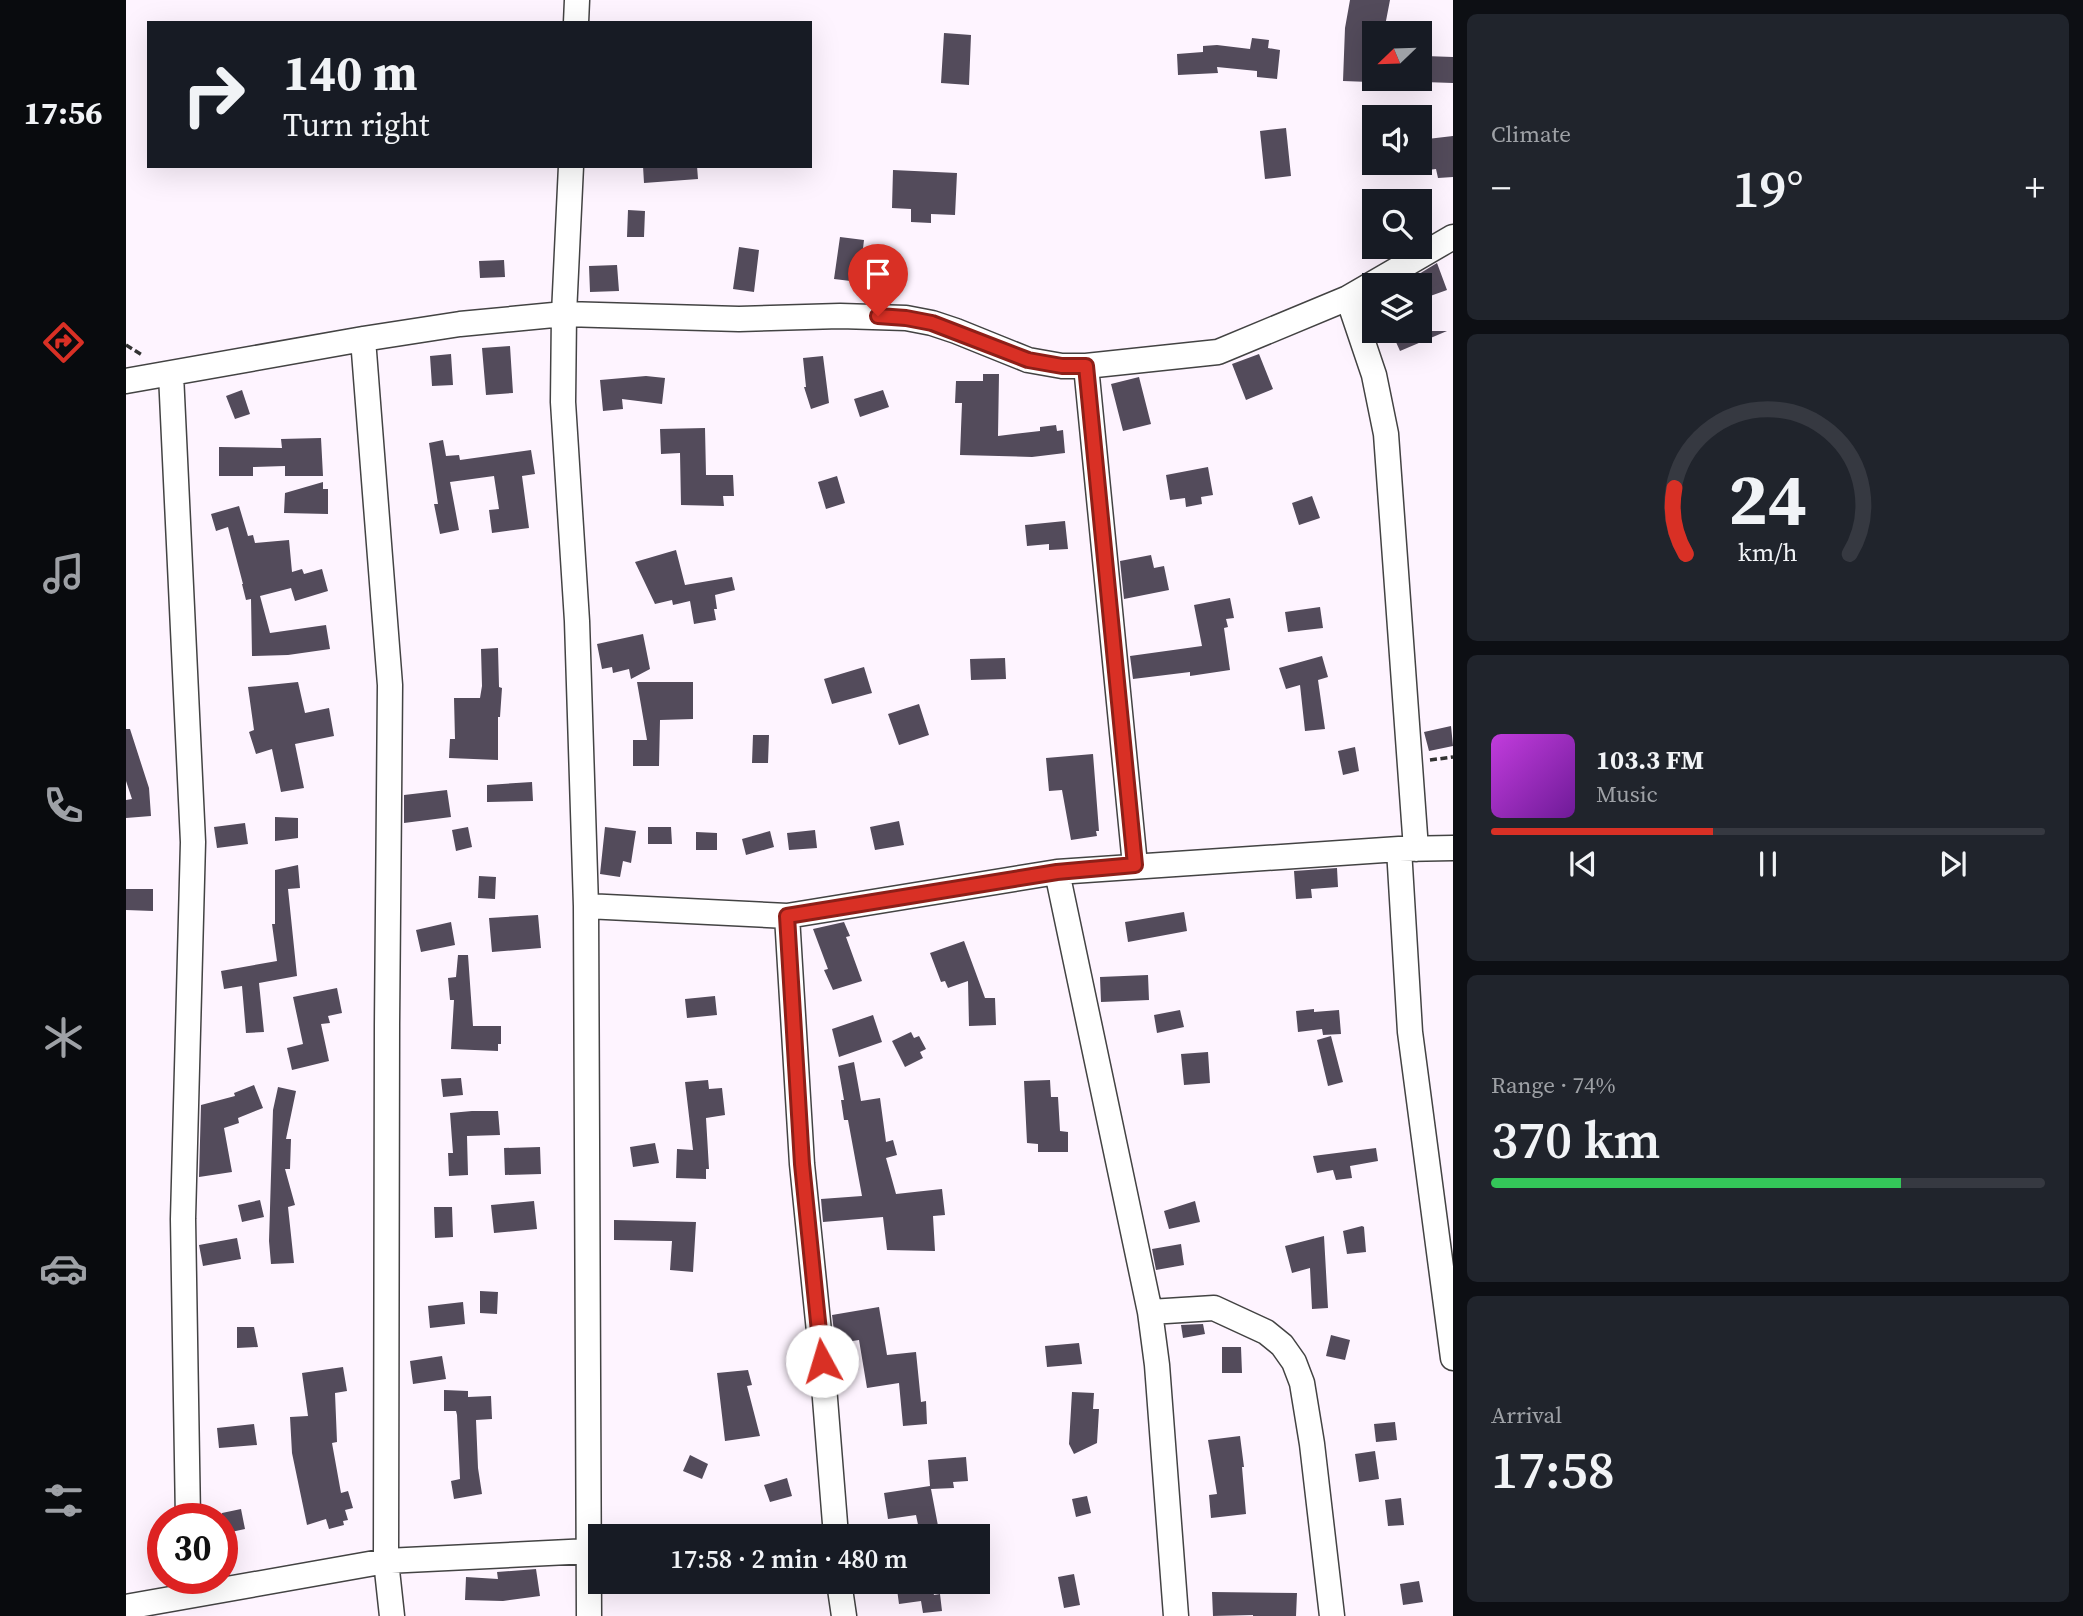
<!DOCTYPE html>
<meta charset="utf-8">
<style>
body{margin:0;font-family:"Source Serif 4",serif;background:#20242c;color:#f1f3f6;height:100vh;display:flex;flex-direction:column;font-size:26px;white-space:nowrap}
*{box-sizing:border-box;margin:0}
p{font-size:23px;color:#9ea1a6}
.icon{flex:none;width:38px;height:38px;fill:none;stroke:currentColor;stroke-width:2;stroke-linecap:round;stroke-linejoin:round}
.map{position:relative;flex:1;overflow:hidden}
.drawer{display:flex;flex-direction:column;gap:14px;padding:14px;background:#0d0f14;width:630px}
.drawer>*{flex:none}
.hud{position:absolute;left:21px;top:21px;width:665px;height:147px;border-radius:0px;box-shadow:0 7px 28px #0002;background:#171b24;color:#f1f3f6;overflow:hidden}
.needle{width:46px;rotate:247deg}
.buttons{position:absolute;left:1236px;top:21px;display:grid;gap:14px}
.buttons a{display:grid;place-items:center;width:70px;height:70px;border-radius:0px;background:#171b24;box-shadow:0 7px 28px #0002;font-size:35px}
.speed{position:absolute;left:21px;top:1503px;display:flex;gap:14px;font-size:35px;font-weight:700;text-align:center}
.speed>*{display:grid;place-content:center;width:91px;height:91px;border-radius:50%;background:#171b24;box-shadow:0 7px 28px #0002;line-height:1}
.speed .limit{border:10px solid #d22;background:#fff;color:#111}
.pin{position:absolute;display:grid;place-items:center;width:60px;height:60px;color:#fff;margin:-72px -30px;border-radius:50% 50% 50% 0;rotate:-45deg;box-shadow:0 0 7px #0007}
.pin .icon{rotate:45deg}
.me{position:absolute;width:77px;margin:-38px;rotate:354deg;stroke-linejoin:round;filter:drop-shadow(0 0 5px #0008)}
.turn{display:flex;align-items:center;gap:24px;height:147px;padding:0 21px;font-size:32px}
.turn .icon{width:91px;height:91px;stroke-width:2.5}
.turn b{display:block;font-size:49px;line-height:60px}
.big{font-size:52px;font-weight:600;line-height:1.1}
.drawer .tile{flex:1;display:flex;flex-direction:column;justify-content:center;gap:10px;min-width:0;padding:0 24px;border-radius:10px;background:#20242c}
.drawer .dial{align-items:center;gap:0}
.dial svg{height:182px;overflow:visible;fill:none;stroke:#363941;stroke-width:7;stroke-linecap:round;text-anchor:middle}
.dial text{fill:#f1f3f6;stroke:none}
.song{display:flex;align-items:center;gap:21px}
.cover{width:84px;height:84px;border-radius:10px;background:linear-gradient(135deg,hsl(290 70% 55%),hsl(280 70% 35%))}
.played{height:7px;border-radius:4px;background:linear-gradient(90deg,#d93025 40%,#363941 40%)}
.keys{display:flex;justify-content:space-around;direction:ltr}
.heat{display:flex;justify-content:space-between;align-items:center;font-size:38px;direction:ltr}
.charge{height:10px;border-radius:5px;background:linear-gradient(90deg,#34c759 74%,#363941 0)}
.trip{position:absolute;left:462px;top:1524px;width:402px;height:70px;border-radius:0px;background:#171b24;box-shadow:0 7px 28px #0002;font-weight:600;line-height:70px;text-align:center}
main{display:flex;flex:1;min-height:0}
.tabs{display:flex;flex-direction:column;width:126px;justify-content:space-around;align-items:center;background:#090b0e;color:#9ea1a6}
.tabs .icon{width:49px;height:49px}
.tabs .active{color:#d93025}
.tabs b{font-size:32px;color:#f1f3f6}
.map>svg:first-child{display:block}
.building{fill:#534b5b}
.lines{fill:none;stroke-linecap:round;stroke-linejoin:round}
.minor-casing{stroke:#434343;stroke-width:27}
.path{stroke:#323232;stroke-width:3.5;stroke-dasharray:7 3.5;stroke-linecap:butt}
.minor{stroke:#fff;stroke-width:24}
.route-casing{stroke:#8d1f18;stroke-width:18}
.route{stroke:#d93025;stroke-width:12}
</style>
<main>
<nav class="tabs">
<b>17:56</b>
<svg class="icon active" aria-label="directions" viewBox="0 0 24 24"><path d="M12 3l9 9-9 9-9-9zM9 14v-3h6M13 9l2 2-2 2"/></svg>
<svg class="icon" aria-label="music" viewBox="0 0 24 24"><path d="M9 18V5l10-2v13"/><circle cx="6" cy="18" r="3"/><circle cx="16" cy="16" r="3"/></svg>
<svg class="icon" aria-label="phone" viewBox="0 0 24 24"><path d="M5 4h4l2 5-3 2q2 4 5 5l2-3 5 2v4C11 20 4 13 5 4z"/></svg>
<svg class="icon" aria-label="climate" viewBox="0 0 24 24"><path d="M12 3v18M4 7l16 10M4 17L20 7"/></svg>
<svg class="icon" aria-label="car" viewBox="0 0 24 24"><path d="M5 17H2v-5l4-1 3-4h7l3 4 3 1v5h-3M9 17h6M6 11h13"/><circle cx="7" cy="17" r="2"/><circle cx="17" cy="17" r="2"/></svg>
<svg class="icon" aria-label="filters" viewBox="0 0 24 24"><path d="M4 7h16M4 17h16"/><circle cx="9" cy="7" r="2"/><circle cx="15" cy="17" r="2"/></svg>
</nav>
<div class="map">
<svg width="1327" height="1616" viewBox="0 0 1327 1616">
<rect width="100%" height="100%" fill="#fef4ff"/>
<path class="building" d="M1224,0H1264L1259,26L1248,23V79H1244V82L1217,81L1219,28Z
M818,33L845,35L843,85L815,83Z
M1126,38L1143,40L1142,48L1154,50L1151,79L1131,77V71L1091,67L1092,73L1052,75L1051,54L1077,52V46L1091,45L1124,49Z
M1299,56L1327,57V83L1298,82Z
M1160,128L1165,176L1139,179L1134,131Z
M1327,136V177L1312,178L1310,169L1293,171V140Z
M517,166H571L572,179L518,183Z
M767,170L831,173L829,215L805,214V223L785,222V209L766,208Z
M502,210L519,211L518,237H501Z
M714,237L738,240L733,282L708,279Z
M613,247L633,250L628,292L607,289Z
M378,260L379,277L354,278L353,261Z
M1311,263L1321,290L1293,300V274Z
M491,265L493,291L464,292L463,266Z
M1265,331H1321L1274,351Z
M384,346L387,393L360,395L356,348Z
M325,354L327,385L306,386L304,356Z
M1133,354L1147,389L1120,400L1106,364Z
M697,356L703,403L685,409L678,387H680L677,358Z
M857,374H873L872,436L914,431V427L930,425L931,431L937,430L939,453L906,457L834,455L836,403H829L830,381H857Z
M520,376L539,378L536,404L496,399L497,409L477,411L474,380Z
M1013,377L1025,424L997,431L985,384Z
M116,390L124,414L109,419L100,396Z
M757,390L763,407L734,417L728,399Z
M579,428L580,475H607L608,496H597L598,506L555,505L554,453L535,454L534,429Z
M195,438L197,476H159V466L127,467V476H93V447L156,448L155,439Z
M317,440L320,456L333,455L334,460L405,450L409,474L396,476L403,528L366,533L363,510L373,509L368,476L324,482L333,530L314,534L308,504H312L303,443Z
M1082,467L1087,495L1075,497L1076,504L1060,507L1059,498L1044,500L1040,475Z
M711,476L719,503L700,509L692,482Z
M197,482V489H202V514L158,513L159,493Z
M1186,496L1194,518L1173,525L1166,503Z
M113,506L122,536L127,535L129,543L163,540L166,572L176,569L178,574L196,569L202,591L169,601L165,588L134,596L144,633L200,625L204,649L162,655L126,656L125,599L120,600L116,584H117L102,527L90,531L85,514Z
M939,521L942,549L923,550V544L901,546L899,525Z
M550,550L559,585L606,577L609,590L589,595L591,609H588L590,620L568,624L564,601L547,605L546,600L529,604L509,562Z
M1025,555L1028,568L1038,566L1043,590L998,599L994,561Z
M1104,598L1108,618L1100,619L1102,627L1098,628L1104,670L1064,676V672L1007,679L1004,656L1076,646L1068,605Z
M1194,607L1197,628L1162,632L1159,612Z
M517,634L524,669L505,679L503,669L487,673L486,667L476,669L471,644Z
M372,648L373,687L376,688L374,717H372V760L323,758L324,739H329L328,698H354L356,686L355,649Z
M1196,656L1202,677L1192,680L1199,729L1179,731L1174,685L1160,689L1153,668Z
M879,658L880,679L845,680L844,659Z
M738,667L746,693L706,704L698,679Z
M172,682L179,713L203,708L208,736L169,744L178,788L155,792L146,749L130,754L123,732L128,730L122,687Z
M511,682H567V719L534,720L533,766H507V740H521Z
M793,704L803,735L773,745L762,714Z
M1325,726L1327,746L1303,751L1298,732Z
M0,729H4L23,788L25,816L0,818V800L6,799L0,781Z
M627,735H643L642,763H626Z
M1229,747L1233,771L1217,775L1212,751Z
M967,754L973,831H970L971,836L945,840L936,790L923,791L920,758Z
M406,782L407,801L361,802V785Z
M321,790L325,817L278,823V795Z
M149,817L172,818V838L149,841Z
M773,821L778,845L749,850L744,827Z
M119,823L122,844L91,848L88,827Z
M342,827L346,847L330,851L326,830Z
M479,827L510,831L505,863L497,861L494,877L474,874Z
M522,827H545L546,844H522Z
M689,830L691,848L663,850L661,833Z
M644,831L648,847L620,855L616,839Z
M570,832L591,833V850H570Z
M172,865L174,888L162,889L171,976L133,983L138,1032L120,1033L116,986L98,989L95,971L151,961L146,924H149V870Z
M1211,868L1212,887L1185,889L1186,898L1170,899L1168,871Z
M353,876L370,877L369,899L352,898Z
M0,889H27V911L0,910Z
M1058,912L1061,931L1002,942L999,922Z
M412,915L415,948L366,952L363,918Z
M325,922L329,945L295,952L290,930Z
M718,922L724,936L720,937L736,981L707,990L698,970L702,969L687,929Z
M838,941L859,998H869L870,1025L843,1026L842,981L822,988L819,981L815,982L804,953Z
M332,955H342L347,1026H375V1044H372V1051L325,1049L328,1000H324L322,978L330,977Z
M1022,975L1023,1000L975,1002L974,977Z
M211,988L216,1013L202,1016L204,1023L195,1024L203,1061L166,1070L161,1048L177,1044L167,997Z
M589,996L591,1015L561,1018L559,999Z
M1188,1009V1012L1213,1010L1215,1034L1197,1035L1196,1029L1172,1032L1170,1011Z
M1054,1010L1058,1027L1031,1033L1028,1015Z
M747,1015L756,1042L713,1057L706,1029Z
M785,1032L788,1038L793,1036L800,1049L794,1052L797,1058L779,1067L766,1041Z
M1205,1036L1217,1082L1202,1086L1191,1040Z
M1082,1052L1084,1083L1058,1085L1055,1054Z
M728,1062L735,1101L754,1098L760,1142L767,1140L771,1155L760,1158L770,1194L816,1189L819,1215L807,1216L809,1251L761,1250L757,1217L697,1222L695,1199L736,1196L722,1120H718L715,1100H718L712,1066Z
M335,1078L337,1095L317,1097L315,1079Z
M582,1080L583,1089L596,1088L599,1115L580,1118L583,1169H580V1179L550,1178L551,1149L567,1150L559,1082Z
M924,1080L925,1097H932L934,1131L942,1132V1152H912V1144L901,1143L898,1081Z
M128,1085L137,1108L112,1118L113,1123L98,1128L106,1172L73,1177L75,1105L109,1096L108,1093Z
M152,1087L170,1091L160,1139H165L164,1169H159L169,1205L162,1207L168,1263L145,1264L143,1241L147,1110Z
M346,1111H372L374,1135L341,1136L342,1175L323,1176L322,1153H327L324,1113Z
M529,1143L533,1163L507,1167L504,1147Z
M414,1147L415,1174L379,1175L378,1148Z
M1250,1148L1252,1161L1224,1166L1226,1178L1210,1180L1207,1170L1191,1173L1187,1156Z
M134,1200L138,1217L116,1222L112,1205Z
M408,1201L411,1229L368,1233L365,1205Z
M1069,1201L1074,1222L1043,1229L1038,1211Z
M308,1207H326L327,1237L309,1238Z
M488,1220L570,1222L567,1272L544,1270L546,1241L488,1240Z
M1236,1226L1238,1227L1240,1252L1221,1254L1217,1231Z
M1198,1236L1202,1308L1186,1309L1184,1268L1166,1273L1159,1246Z
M111,1238L115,1259L77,1266L73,1245Z
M1055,1244L1058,1265L1030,1270L1026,1249Z
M354,1291L372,1292L371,1314L354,1313Z
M337,1302L339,1324L304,1328L302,1306Z
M753,1307L761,1355L790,1352L795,1402L800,1401L801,1424L777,1426L773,1383L741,1388L733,1340L720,1342L719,1338L709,1339L706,1315Z
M1077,1324L1079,1334L1057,1338L1055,1325Z
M111,1327H128L132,1347L111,1348Z
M1205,1335L1224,1340L1219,1360L1200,1356Z
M953,1343L956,1364L921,1367L919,1346Z
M1096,1347H1115L1116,1373H1096Z
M316,1356L320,1379L287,1384L284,1361Z
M217,1367L221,1391L209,1393L211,1442L206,1443L215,1493L222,1491L227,1508L219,1510L222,1520L217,1521L218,1525L203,1529L200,1519L181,1525L166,1453L164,1417L182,1416L176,1373Z
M622,1370L626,1385L621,1386L634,1436L599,1441L591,1373Z
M318,1390L342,1391V1397L365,1396L366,1419L350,1420L352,1468L356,1494L328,1499L325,1481L334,1479L331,1415L330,1411H318Z
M946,1392L968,1393L967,1409H973L971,1443L948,1454L943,1444Z
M1269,1422L1271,1440L1250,1442L1248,1424Z
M128,1424L131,1445L93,1448L91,1428Z
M1114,1436L1118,1467H1116L1120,1514L1085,1518L1083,1495L1091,1494L1082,1440Z
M1249,1451L1253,1479L1233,1482L1229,1454Z
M564,1455L582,1464L576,1479L557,1471Z
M840,1457L842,1481L827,1482L828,1488L805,1489L813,1531L794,1534L790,1515L762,1519L758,1493L804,1486L802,1460Z
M661,1478L666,1496L644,1502L638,1485Z
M961,1496L965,1513L950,1517L946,1499Z
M1275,1498L1278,1525L1262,1526L1259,1500Z
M115,1509L119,1529L96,1534V1513Z
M410,1569L414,1596L377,1601L339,1600L340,1577L372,1579L371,1572Z
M948,1574L954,1605L938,1608L932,1577Z
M1293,1581L1297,1602L1277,1605L1274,1584Z
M770,1582H804L808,1595L814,1594L816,1611L797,1613L795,1601L773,1604Z
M1086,1592L1171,1593L1170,1616H1127V1615L1087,1616Z"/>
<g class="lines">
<defs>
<path id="minor" d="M450,23L451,0
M445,166L438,314L437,402L451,621L460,906L463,1616
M1222,298L1248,375L1260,434L1290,849
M237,339L264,685L261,1025L260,1561L266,1616
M960,366L1009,865
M45,374L67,842L57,1219L62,1519
M0,381L237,339L334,324L438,314L613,319L714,316L780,318L806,323L830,331L902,360L936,366H960L1092,352L1222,298L1327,237
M1273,849L1284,1032L1327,1358
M931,872L1024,1312L1031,1365L1050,1616
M460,906L661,916L931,872L1273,849L1327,848
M661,916L676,1164L696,1361L710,1536
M1024,1312L1088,1308L1140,1332L1156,1345L1168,1362L1176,1383L1186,1444L1206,1616
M713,1582L718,1616
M0,1607L260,1561L463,1551"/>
</defs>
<use href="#minor" class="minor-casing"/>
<path class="path" d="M0,345L16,355
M1304,760L1327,757"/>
<use href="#minor" class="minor"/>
</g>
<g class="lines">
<defs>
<path id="route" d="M696,1361L676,1164L661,916L931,872L1009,865L960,366H936L902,360L806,323L780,318L752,316"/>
</defs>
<use href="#route" class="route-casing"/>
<use href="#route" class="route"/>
</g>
</svg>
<div class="buttons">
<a><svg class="needle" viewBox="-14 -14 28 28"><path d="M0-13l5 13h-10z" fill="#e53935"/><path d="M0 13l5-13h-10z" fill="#9ea1a6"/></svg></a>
<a><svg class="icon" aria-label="sound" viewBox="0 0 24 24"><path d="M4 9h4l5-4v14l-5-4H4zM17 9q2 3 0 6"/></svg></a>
<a><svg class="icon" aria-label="search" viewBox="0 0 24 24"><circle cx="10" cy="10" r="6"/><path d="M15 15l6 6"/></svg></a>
<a><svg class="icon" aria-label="layers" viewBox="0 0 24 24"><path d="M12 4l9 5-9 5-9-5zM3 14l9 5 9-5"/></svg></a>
</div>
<div class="speed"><div class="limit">30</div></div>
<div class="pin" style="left:752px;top:316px;background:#d93025"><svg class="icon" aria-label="arrive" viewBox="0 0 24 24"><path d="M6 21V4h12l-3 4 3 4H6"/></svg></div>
<svg class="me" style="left:696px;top:1361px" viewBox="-20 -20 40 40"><circle r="19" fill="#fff"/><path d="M0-13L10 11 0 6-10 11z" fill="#d93025"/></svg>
<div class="trip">17:58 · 2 min · 480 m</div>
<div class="hud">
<div class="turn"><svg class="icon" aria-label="right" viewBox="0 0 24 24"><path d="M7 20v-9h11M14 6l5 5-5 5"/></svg><div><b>140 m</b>Turn right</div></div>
</div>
</div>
<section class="drawer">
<div class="tile"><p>Climate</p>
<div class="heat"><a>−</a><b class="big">19°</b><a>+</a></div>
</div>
<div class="tile dial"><svg viewBox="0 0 100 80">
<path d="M14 69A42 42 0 1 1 86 69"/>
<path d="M14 69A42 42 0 0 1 9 40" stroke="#d93025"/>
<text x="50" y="56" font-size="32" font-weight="700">24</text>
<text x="50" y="72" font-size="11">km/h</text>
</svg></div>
<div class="tile">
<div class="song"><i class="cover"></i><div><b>103.3 FM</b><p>Music</p></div></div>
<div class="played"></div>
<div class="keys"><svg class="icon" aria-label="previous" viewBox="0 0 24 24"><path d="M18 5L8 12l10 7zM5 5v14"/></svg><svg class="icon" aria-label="pause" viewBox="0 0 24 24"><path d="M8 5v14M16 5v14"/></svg><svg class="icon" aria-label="next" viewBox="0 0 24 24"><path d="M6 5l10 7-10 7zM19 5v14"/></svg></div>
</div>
<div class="tile"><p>Range · 74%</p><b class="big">370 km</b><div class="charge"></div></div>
<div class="tile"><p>Arrival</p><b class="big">17:58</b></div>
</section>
</main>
